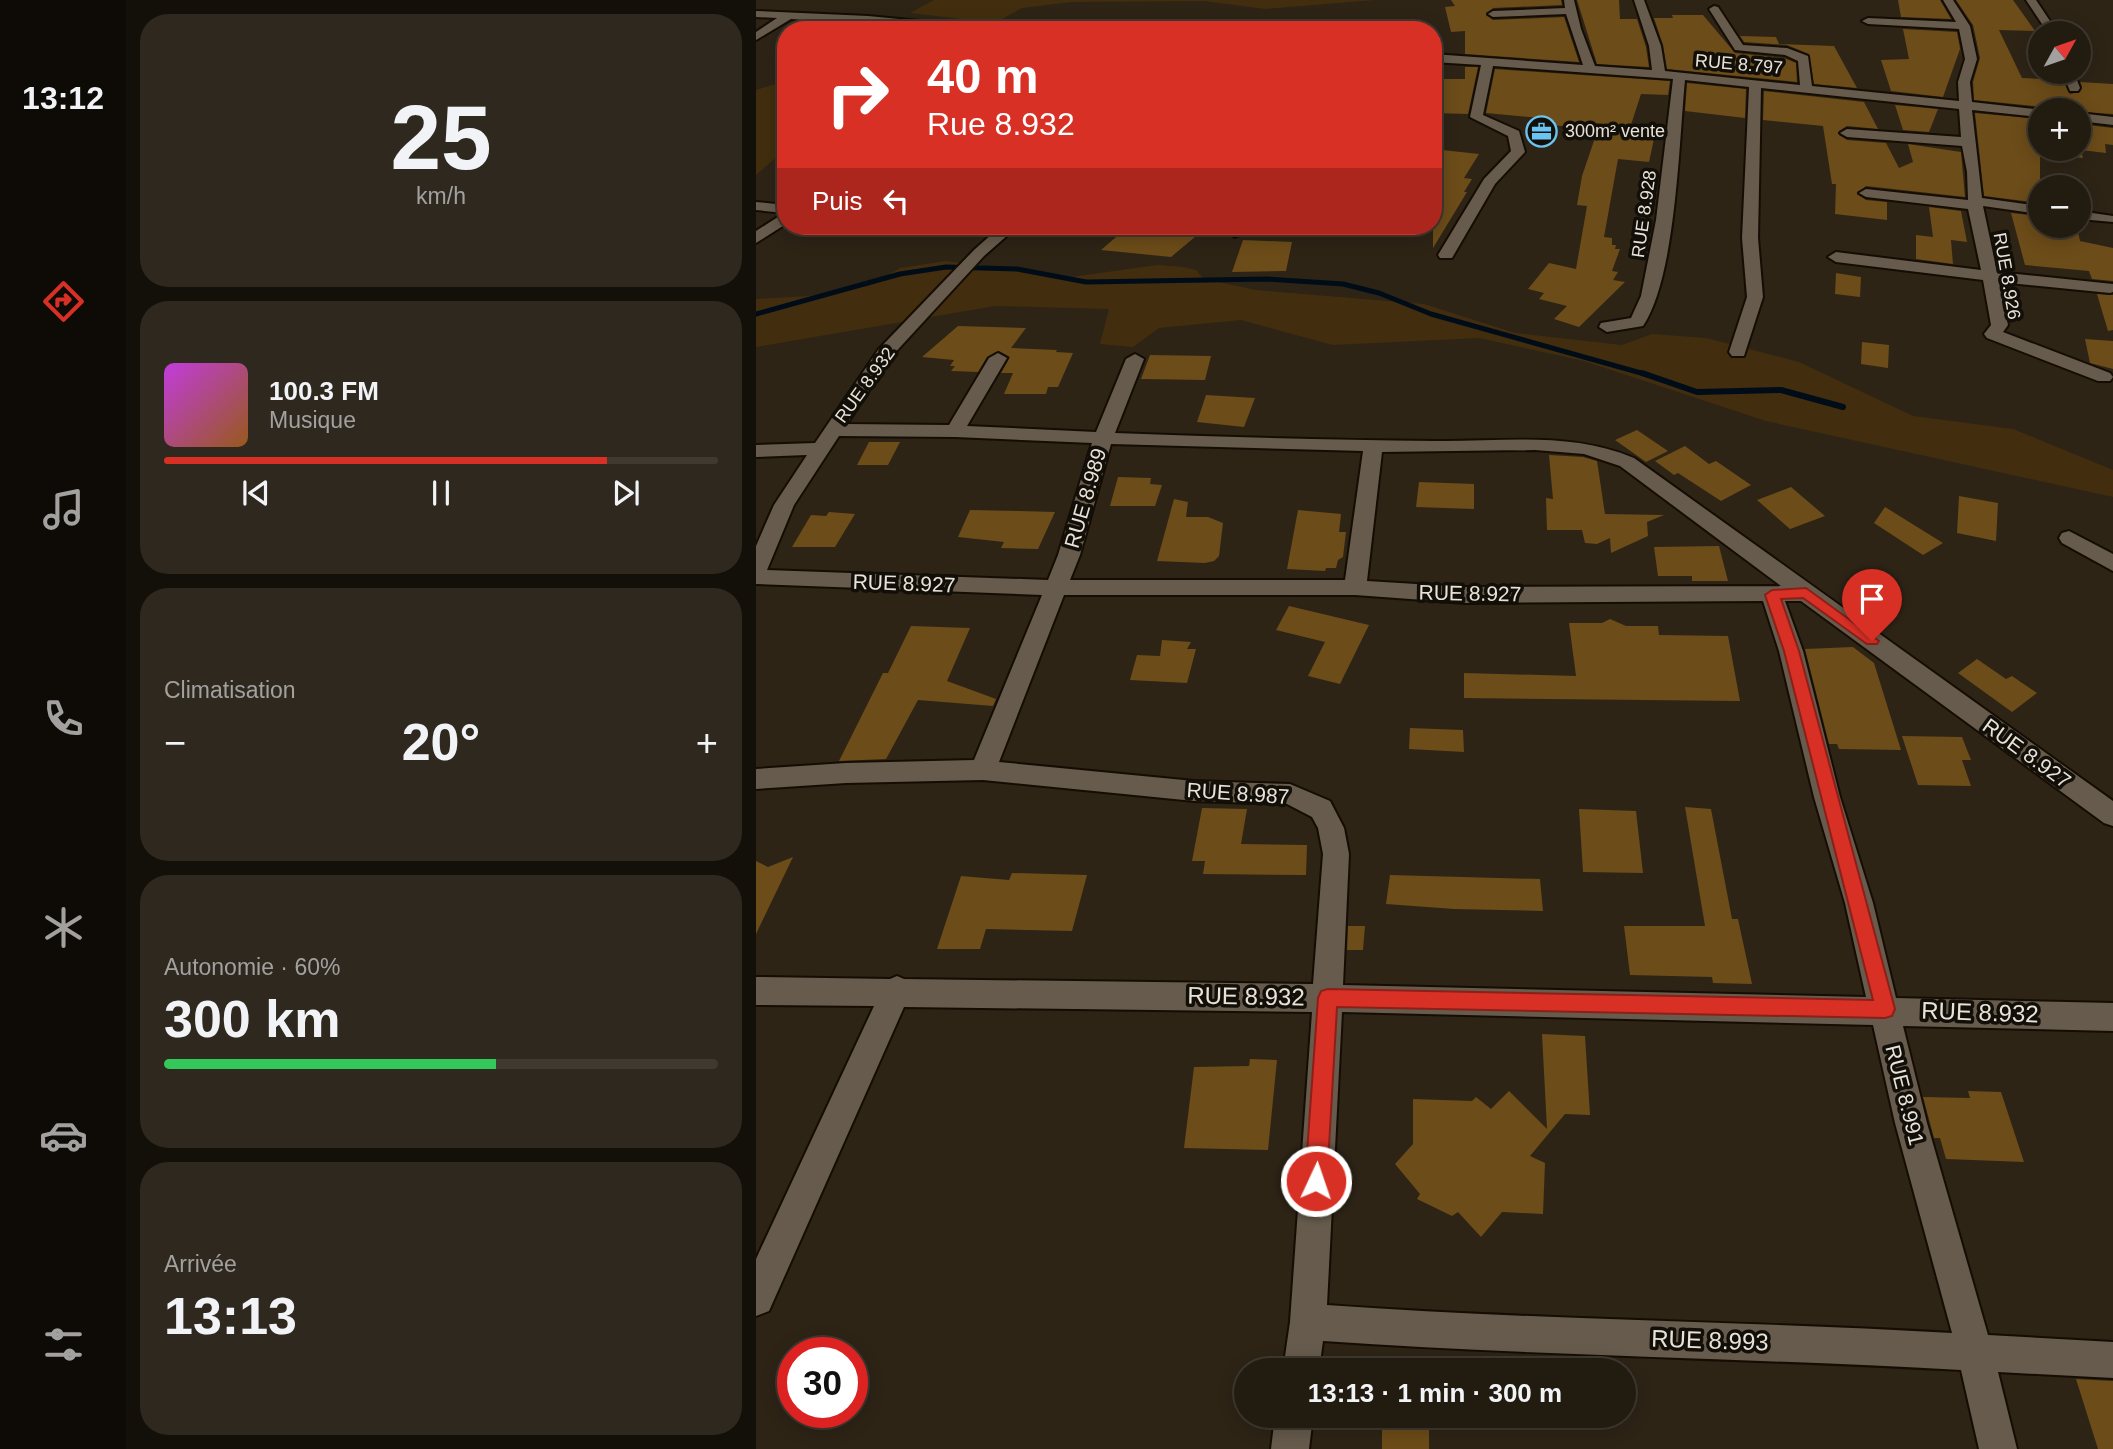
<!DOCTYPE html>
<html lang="fr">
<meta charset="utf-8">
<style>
body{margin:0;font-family:Arial,sans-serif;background:#2e281e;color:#f1f3f6;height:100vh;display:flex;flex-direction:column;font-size:26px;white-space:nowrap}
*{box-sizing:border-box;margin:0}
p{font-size:23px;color:#a2a19f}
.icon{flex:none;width:38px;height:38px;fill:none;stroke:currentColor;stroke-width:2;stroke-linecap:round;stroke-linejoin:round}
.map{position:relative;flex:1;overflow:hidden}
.panel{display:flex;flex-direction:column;gap:14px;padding:14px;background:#130f09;width:630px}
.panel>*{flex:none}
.top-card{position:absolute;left:21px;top:21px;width:665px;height:214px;border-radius:28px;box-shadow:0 4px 18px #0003,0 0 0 2px #3f3930;background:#d93025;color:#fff;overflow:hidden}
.needle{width:46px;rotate:50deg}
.controls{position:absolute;left:1272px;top:21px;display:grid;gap:14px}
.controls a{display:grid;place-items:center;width:63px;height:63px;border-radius:50%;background:#221b10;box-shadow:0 4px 18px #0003,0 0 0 2px #3f3930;font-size:35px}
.speed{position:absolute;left:21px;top:1337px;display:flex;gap:14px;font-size:35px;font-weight:700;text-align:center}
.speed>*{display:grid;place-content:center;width:91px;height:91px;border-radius:50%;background:#221b10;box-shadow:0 4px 18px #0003,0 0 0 2px #3f3930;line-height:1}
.speed .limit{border:10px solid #d22;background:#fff;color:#111}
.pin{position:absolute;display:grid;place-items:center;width:60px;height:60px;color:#fff;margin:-72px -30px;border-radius:50% 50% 50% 0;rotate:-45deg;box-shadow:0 0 7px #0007}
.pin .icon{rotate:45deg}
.me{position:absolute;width:77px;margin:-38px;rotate:3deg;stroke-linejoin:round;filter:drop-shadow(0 0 5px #0008)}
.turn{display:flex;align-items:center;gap:24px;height:147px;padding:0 35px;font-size:32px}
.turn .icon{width:91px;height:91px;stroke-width:2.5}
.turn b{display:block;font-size:49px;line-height:60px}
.then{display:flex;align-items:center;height:66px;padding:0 35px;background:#0003;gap:14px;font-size:26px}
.big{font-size:52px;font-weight:700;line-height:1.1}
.panel .widget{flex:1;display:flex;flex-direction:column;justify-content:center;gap:10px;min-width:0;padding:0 24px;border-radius:28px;background:#2e281e}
.panel .dial{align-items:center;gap:0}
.dial b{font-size:91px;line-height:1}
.song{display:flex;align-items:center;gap:21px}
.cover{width:84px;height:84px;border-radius:10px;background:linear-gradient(135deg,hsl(290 70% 55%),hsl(30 70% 35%))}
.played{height:7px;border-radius:4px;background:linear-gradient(90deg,#d93025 80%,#3f3930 80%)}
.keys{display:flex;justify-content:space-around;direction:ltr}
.heat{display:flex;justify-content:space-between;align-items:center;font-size:38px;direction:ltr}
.charge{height:10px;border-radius:5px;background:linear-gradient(90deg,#34c759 60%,#3f3930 0)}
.trip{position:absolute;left:478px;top:1358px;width:402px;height:70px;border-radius:35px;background:#221b10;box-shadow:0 4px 18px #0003,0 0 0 2px #3f3930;font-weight:700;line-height:70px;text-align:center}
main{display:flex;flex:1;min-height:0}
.menu{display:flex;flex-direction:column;width:126px;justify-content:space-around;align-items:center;background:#0e0b06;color:#a2a19f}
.menu .icon{width:49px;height:49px}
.menu .current{color:#d93025}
.menu b{font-size:32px;color:#f1f3f6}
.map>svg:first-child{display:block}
.green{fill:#422e0e}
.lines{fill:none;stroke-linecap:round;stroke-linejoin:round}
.stream-far1{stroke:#000d18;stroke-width:5}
.stream{stroke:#000d18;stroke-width:6}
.building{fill:#6c4c19}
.street-casing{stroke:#150d03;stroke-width:4}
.street{fill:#665b4c;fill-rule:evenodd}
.route{fill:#d93025;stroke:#8d1f18;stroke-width:2}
.labels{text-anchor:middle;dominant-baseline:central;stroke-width:7;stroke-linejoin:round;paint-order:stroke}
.far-street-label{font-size:18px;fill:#e8e2d9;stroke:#120e08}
.far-poi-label{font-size:18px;fill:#e8e2d9;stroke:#120e08;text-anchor:start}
.street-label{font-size:21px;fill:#e8e2d9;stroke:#120e08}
.near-street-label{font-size:24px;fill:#e8e2d9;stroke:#120e08}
</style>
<main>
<nav class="menu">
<b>13:12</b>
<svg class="icon current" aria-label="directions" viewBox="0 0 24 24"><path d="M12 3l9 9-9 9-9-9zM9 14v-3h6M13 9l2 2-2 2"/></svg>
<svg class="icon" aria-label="music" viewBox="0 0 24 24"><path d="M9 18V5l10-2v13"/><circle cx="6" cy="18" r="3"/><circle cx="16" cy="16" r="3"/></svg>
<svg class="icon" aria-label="phone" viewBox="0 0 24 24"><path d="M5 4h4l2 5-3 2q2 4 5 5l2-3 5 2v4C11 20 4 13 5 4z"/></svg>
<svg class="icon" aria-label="climate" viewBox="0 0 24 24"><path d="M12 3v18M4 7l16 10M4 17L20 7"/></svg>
<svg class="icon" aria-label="car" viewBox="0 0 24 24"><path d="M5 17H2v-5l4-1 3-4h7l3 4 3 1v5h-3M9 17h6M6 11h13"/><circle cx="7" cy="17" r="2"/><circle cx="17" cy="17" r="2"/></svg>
<svg class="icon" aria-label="filters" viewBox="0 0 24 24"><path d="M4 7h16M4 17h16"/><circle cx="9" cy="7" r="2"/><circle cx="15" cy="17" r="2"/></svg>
</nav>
<section class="panel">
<div class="widget dial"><b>25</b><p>km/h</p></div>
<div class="widget">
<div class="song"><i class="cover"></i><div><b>100.3 FM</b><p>Musique</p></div></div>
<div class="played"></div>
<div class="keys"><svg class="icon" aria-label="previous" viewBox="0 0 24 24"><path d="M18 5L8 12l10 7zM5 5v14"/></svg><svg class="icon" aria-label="pause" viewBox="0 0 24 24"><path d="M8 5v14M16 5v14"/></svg><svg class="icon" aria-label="next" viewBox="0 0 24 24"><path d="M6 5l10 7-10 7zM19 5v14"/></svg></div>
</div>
<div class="widget"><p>Climatisation</p>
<div class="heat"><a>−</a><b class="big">20°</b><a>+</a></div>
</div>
<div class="widget"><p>Autonomie · 60%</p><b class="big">300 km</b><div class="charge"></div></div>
<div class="widget"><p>Arrivée</p><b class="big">13:13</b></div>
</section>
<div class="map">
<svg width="1357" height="1449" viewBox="0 0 1357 1449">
<rect width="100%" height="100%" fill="#2d2416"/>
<path class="green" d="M178,0H619L509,9L448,1L315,2L266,8L239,23L154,13Z
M30,81V149L0,175V90Z
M190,261L316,277L401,265L427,267L440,270L448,279L500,290L668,304L759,333L866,345L896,334L950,338L1043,362L1157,416L1257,429L1357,470V497L1010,421L828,361L723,338L577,345L485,320L403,328L377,347L344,344L353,309L239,306L0,347V299L53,296L112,286L144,268Z"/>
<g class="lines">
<path class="stream-far1" d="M0,314L144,274L190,267L261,269L330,282L512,279L587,284L623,293L675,314L892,375"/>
<path class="stream" d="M886,373L941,392L1025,390L1087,407"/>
</g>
<path class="building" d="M695,0H805L806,5L737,8L730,15L737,20L808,17L823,62L709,54V31L695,32L689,7L699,6Z
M821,0H863L864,19H881L890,47L893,67L841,64Z
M1142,0H1184L1195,19L1145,17Z
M1200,0H1257L1279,31L1243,30L1266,78L1307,80L1314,94L1324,92L1326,87L1324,82L1357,84V114L1291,110L1288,107L1218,100L1217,82L1224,58L1217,25Z
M916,15H947L979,53L1028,58L1040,63L1041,82L911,69L907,45L898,18H917Z
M1147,29L1201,32L1206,59L1204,49L1187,97L1135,91L1125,60L1153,59Z
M984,36L1020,37L1023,44L1078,46L1101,88L1058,84L1053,54L1031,45L988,42Z
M709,67H722L712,114L677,113V79H709Z
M739,69L914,81L912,95L885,94L871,137L898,139L893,162L862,159L848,237L856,238V245H860L859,249H864L856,271L862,272L857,280L869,282L823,327L798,319L811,306L783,299L788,293L772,289L793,263L820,269L831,206L821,205L826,176L842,129L781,124L784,118L730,113Z
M931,83L990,89L989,118L929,111Z
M1008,91L1108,102L1122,129L1091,126L1083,131V135L1091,140L1130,143L1143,168L1157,162L1152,144L1205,152L1209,197L1110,186L1101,194L1110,200L1131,202V220L1079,214L1080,184H1076L1067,126L1007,120Z
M1139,105L1182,109L1173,132L1147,130Z
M1219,113L1284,119V149H1323V124L1357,128V145L1349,144L1350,153L1325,150L1327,158L1290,154L1291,158L1284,157V203L1228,196Z
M677,149L723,154L708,178L716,179L708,192H711L677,248Z
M1173,207L1205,211L1211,242L1195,240L1197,264L1160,259V235L1177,237Z
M1255,213L1284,216V228L1322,232L1324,241L1357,248V281L1336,279L1333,271L1269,265Z
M373,226H452L415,257L345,250Z
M487,240L536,242L530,271L476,272Z
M1080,273L1105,277L1104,297L1079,294Z
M1341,294L1357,295V330L1352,331Z
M202,326L270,328L255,348L301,350L300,352L317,353L302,387H292L290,394H248L257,373H245L254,357L243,351L231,357L222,372L195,371L199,366H194L198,360L166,357Z
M1329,339L1357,341V369L1334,363Z
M1106,342L1133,345L1132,368L1105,364Z
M394,355L455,356L449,380L385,379Z
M450,395L499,398L488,427L441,422Z
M881,430L912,451L890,462L859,440Z
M113,442H144L132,465H101Z
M929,446L953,464L960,461L995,485L965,501L922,473L918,475L899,461Z
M793,455L827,457L841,461L849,514L908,515L891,522L892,536L855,553L854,538L841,544L829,543L826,530H791L790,498L797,499Z
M362,477L395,478L394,484L406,485L399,506H354Z
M663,482L718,484V509L660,507Z
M1035,487L1069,516L1034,529L1001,500Z
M1203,496L1242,503L1240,541L1201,533Z
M418,499L432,502L430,517H452L467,523L463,556L458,561L449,563L401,561Z
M1129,507L1187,543L1167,555L1118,523Z
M214,510L264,511L299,512L282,549L245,548L248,542L202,537Z
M542,510L585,514L583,532H590L587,557L582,560L580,568H570L569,571L531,569Z
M73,512L99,514L79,547H36L55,515L70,516Z
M963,546L972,581H936V576H902L898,547Z
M533,606L613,625L584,684L552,676L569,642L520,630Z
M854,619L870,626H902L903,635L972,636L984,701L708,698V673L820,676L813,623H846Z
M155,626L214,628L191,681L240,699L237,706L162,700L130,759L83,761L127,673H132Z
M406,640L435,642L431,649H440L431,683L374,680L381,655L404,656Z
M1097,647L1118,663L1145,750L1083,749L1081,744H1073L1049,649Z
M1221,659L1250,679L1256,676L1281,693L1256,712L1202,673Z
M654,728L707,730L708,752L653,749Z
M1146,736L1206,737L1215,760H1206L1215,786L1162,785Z
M929,807L955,809L976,919H982L996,984L957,983L956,977L874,975L868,926H949Z
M446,808L491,809L485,844L551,845L550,875L447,874L449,861H436Z
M823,809L880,811L887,873L827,872Z
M37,857L0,934V861L12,867Z
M256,873L331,875L316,931L230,929L224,949H181L205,876L253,880Z
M634,875L784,879L787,911L698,909L630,904Z
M592,926H609L607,950H591Z
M786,1034L829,1036L834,1115L809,1114L774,1156L789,1163L787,1214L746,1212L725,1237L702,1212L696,1216L661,1199L664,1194L639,1164L657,1144V1099L716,1101L720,1097L735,1109L753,1091L791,1129Z
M494,1059L521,1060L512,1150L428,1148L438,1067L493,1066Z
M1212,1091L1245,1092L1268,1162L1190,1159L1184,1138H1178L1167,1097L1214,1098Z
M1320,1379L1357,1381V1449H1342Z
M626,1416H673V1449H626Z"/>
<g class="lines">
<defs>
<path id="street" d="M808,0H818L825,29L839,66L896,70L893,46L878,0H888L905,46L909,71L1044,85L1042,61L1029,55L979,50L953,9L958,6L962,7L987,45L1031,48L1052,56L1056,86L1203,101L1202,82L1209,59L1203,29L1112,24L1106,21L1112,18L1200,22L1187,0H1197L1214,26L1221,59L1214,82L1216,102L1288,110H1284V117L1216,110L1226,198L1284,206V214L1227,206L1241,272L1357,284V292L1354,293L1243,282L1252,325L1247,332L1354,373L1357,377L1354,381H1342L1231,338L1228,334L1235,325L1227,280L1080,262L1072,257L1080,252L1225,270L1212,209L1110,197L1103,193L1110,189L1212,200L1211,172L1206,146L1091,137L1084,133L1091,129L1205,137L1203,109L1005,88L1002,238L1007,297L988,356H976L973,352L991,297L986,238L993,87L929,80C923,142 920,277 887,326L851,332L843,327L845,323L875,318L885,296L900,220L917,79L737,66L727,115L763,131L769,152L739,184L696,258H684L682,255L728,179L755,151L752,136L714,117L725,65L677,62V54L827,65L810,14L737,17L732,14L737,11L809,8Z
M1270,0H1280L1302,33H1292Z
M0,11L112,16L226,27L231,30H189L35,19L0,40V32L21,18L0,17Z
M1306,72H1318L1324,88L1322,91H1314Z
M1323,113L1357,117V125L1323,121Z
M0,202L30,205V224L0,243V231L28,213L0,210Z
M1323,211L1357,216V222L1323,219Z
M245,226H262L228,256L135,357L91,424L193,425L233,358L242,353L251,358L211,426L340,432L370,359L379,354L388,359L359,433C465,437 572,440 678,441C747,442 813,431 878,458L1357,801V826L1348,823L1045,601H1029L1047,651L1084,797L1117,903L1140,998L1357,1003V1031L1147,1026L1171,1123L1232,1335L1357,1342V1378L1242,1372L1261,1449H1223L1205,1370C992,1358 780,1356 567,1341L563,1370H527L534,1322L556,1012L148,1007L13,1311L0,1316V1259L118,1006L0,1005V977L134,979L141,976L148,979L557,984L567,854L562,828L556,817L531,804L438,801L227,780L90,783L0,789V769L90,763L218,760L286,595L0,584V546L18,505L51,455L0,457V445L59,443L122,350L218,250ZM83,436L199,437L336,443L302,555L292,580L11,570L38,505ZM355,444L607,451L589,580H314L324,555ZM779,450L828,454L864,466L1025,586L709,587L611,581L626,452ZM308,595H599L709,603L1007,601L1023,651L1058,797L1089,903L1110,997L587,985L593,854L588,828L574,801L534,784L438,781L243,762ZM586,1012L1117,1025L1139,1123L1196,1333C987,1321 779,1320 571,1305Z
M476,226H491L484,235L479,237L471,232Z
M1313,531L1357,554V571L1306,543L1303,538L1306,533Z
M519,1416H557L553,1449H515Z"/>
</defs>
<use href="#street" class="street-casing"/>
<use href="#street" class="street"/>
</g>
<path class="route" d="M1050,588L1123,641L1121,644H1111L1047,598L1025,599L1043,651L1139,1009L1136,1016L1129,1018L581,1007L571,1181L568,1189L560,1192L553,1189L549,1181L562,998L565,991L572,989L1117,1000L1028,651L1009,595L1016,590Z"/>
<defs>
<symbol id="office-ring" viewBox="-11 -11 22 22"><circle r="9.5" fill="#120e08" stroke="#6ac3f1" stroke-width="1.5"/><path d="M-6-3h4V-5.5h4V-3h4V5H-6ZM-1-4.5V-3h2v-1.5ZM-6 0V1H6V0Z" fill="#6ac3f1"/></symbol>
</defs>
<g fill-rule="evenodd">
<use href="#office-ring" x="768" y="114" width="35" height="35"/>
</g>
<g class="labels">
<g class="far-street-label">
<text transform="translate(983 64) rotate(5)">RUE 8.797</text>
<text transform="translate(888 214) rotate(-82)">RUE 8.928</text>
<text transform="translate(1251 276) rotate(80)">RUE 8.926</text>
<text transform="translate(109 385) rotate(-54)">RUE 8.932</text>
</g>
<g class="far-poi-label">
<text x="809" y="131">300m² vente</text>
</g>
<g class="street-label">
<text transform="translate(329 498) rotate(-74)">RUE 8.989</text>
<text transform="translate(148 583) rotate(2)">RUE 8.927</text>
<text transform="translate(714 593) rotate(1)">RUE 8.927</text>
<text transform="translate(1271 753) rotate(36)">RUE 8.927</text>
<text transform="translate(482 793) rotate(4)">RUE 8.987</text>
<text transform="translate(1149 1095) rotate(76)">RUE 8.991</text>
</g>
<g class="near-street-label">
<text transform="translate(490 996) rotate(1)">RUE 8.932</text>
<text transform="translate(1224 1012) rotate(2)">RUE 8.932</text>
<text transform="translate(954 1340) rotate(2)">RUE 8.993</text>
</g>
</g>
</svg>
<div class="controls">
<a><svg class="needle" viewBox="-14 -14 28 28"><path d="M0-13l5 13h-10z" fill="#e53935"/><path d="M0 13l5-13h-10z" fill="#a2a19f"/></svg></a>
<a>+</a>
<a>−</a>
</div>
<div class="speed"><div class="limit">30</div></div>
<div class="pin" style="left:1116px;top:641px;background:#d93025"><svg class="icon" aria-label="arrive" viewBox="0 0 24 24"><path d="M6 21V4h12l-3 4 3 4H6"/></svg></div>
<svg class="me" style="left:560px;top:1181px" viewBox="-20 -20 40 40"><circle r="17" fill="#d93025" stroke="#fff" stroke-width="3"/><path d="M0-11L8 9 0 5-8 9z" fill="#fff"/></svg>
<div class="trip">13:13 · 1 min · 300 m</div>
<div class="top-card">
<div class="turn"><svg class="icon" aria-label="right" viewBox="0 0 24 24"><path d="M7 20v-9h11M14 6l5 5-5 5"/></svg><div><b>40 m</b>Rue 8.932</div></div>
<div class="then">Puis<svg class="icon" aria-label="left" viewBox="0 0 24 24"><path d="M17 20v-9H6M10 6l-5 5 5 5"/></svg></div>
</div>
</div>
</main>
